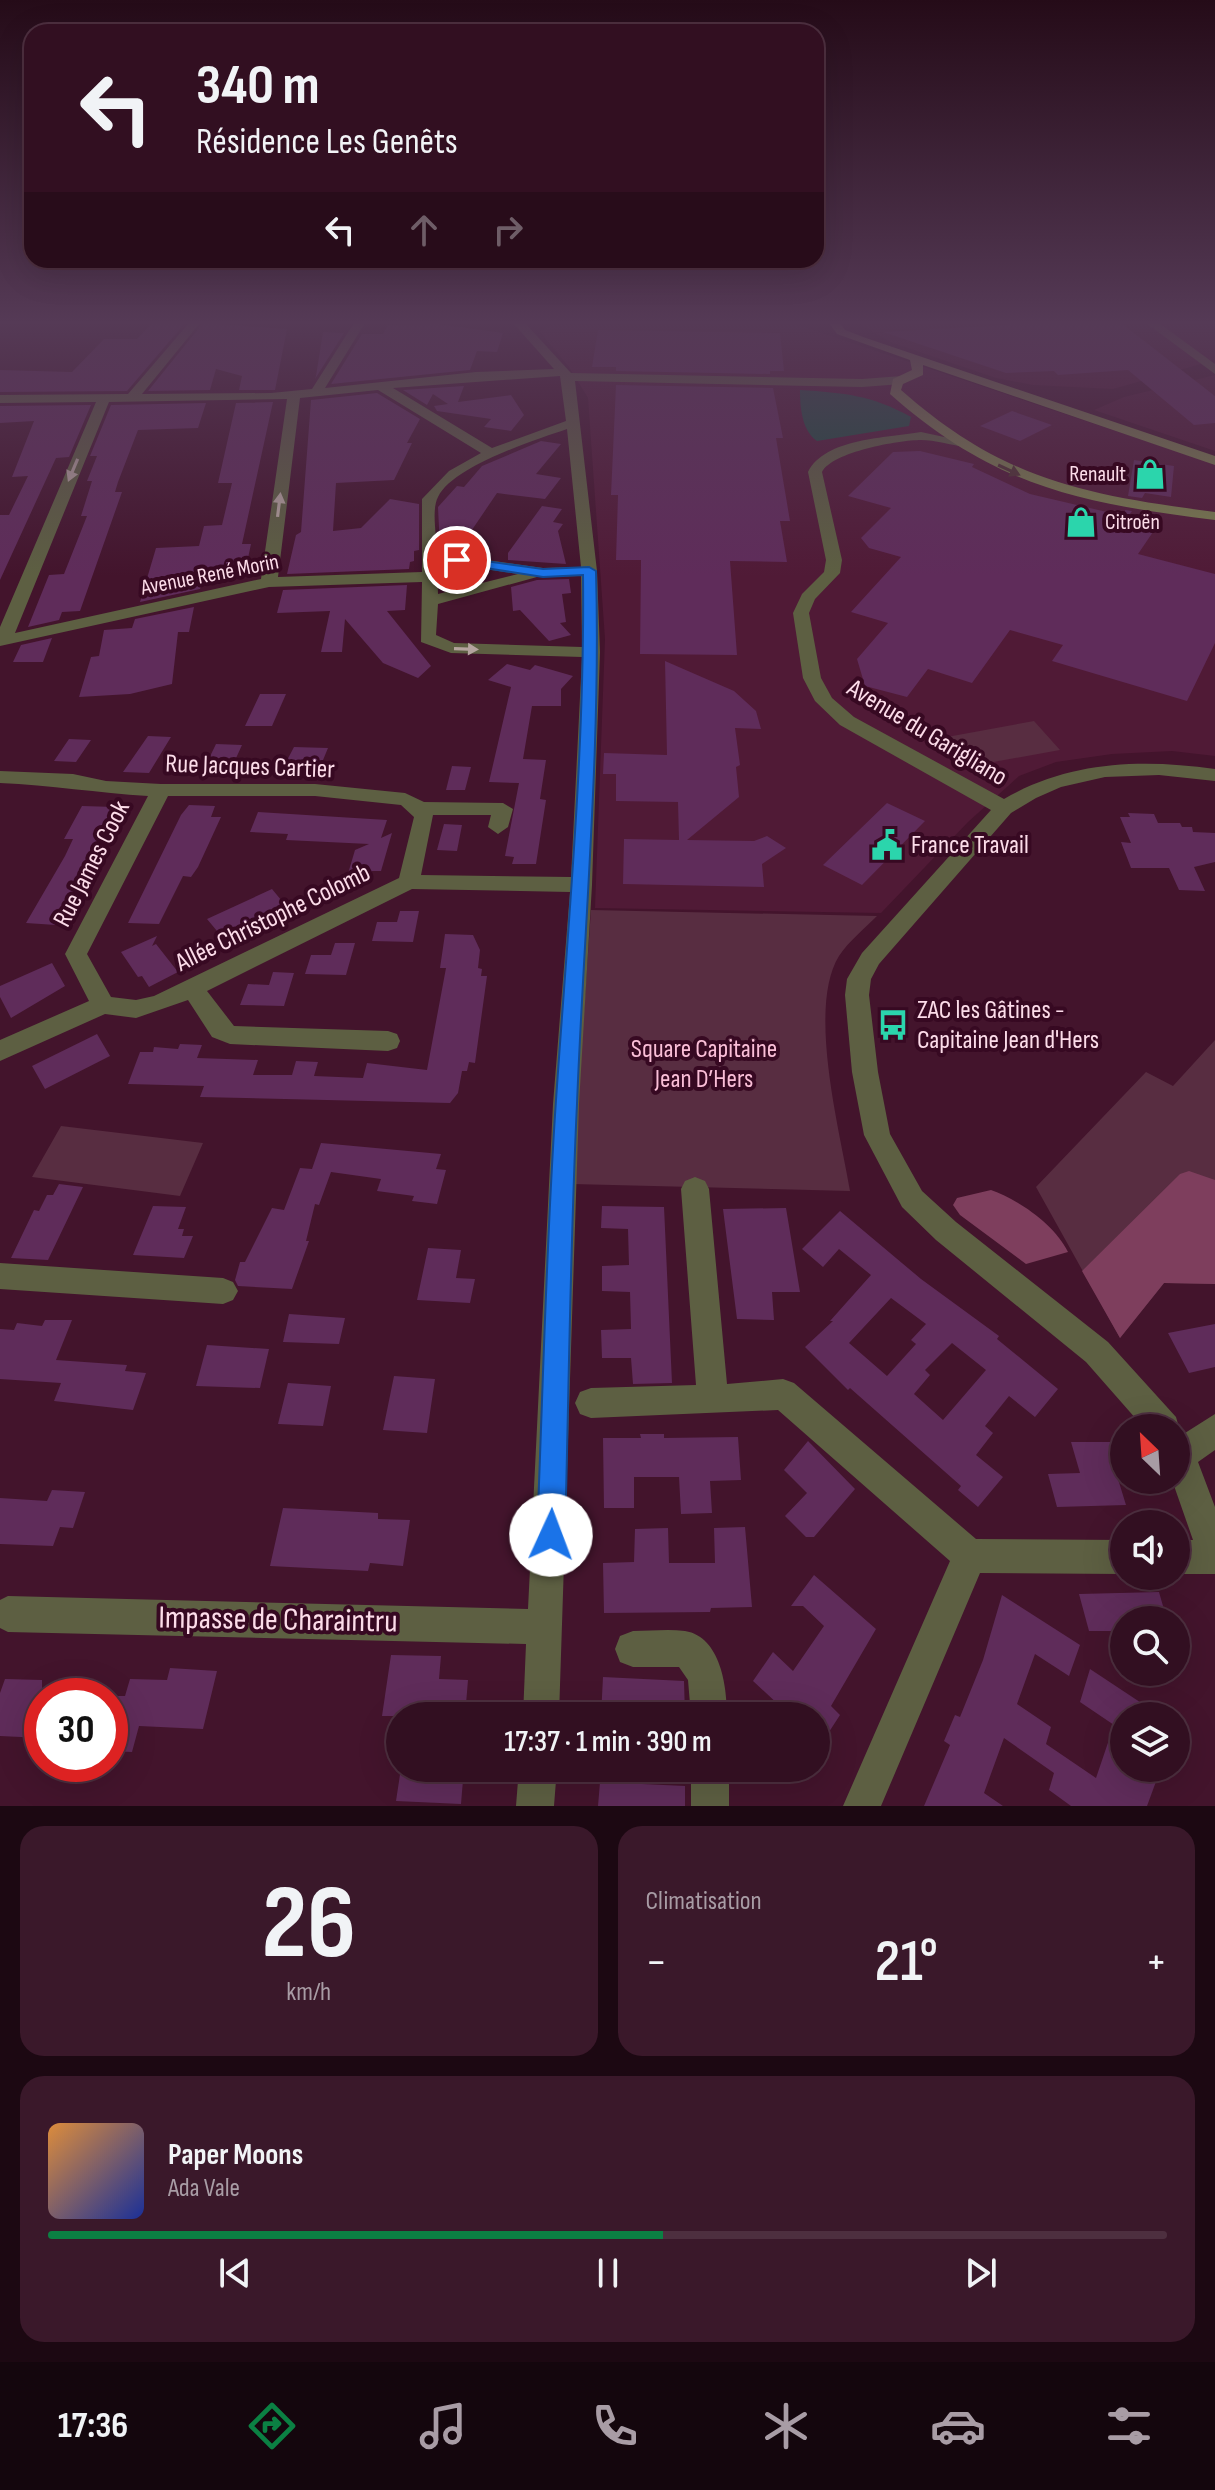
<!DOCTYPE html>
<html lang="fr">
<meta charset="utf-8">
<style>
body{margin:0;font-family:"Sofia Sans Condensed",sans-serif;background:#3a182a;color:#f1f3f6;height:100vh;display:flex;flex-direction:column;font-size:30px;white-space:nowrap}
*{box-sizing:border-box;margin:0}
p{font-size:26px;color:#a89ca5}
.icon{flex:none;width:44px;height:44px;fill:none;stroke:currentColor;stroke-width:2;stroke-linecap:round;stroke-linejoin:round}
.map{position:relative;height:1806px;overflow:hidden}
.drawer{display:flex;flex-direction:column;gap:20px;padding:20px;background:#1c0812;flex:1}
.drawer>*{flex:none}
.banner{position:absolute;left:24px;top:24px;width:800px;height:244px;border-radius:24px;box-shadow:0 8px 32px #0002,0 0 0 2px #4d2f3f;background:#320f21;color:#f1f3f6;overflow:hidden}
.needle{width:52px;rotate:335deg}
.controls{position:absolute;left:1110px;top:1414px;display:grid;gap:16px}
.controls a{display:grid;place-items:center;width:80px;height:80px;border-radius:50%;background:#320f21;box-shadow:0 8px 32px #0002,0 0 0 2px #4d2f3f;font-size:40px}
.speed{position:absolute;left:24px;top:1678px;display:flex;gap:16px;font-size:40px;font-weight:700;text-align:center}
.speed>*{display:grid;place-content:center;width:104px;height:104px;border-radius:50%;background:#320f21;box-shadow:0 8px 32px #0002,0 0 0 2px #4d2f3f;line-height:1}
.speed .limit{border:12px solid #d22;background:#fff;color:#111}
.pin{position:absolute;display:grid;place-items:center;width:68px;height:68px;color:#fff;margin:-34px;border:4px solid #fff;border-radius:50%;box-shadow:0 2px 8px #0007}
.me{position:absolute;width:88px;margin:-44px;rotate:2deg;stroke-linejoin:round;filter:drop-shadow(0 0 6px #0008)}
.turn{display:flex;align-items:center;gap:28px;height:168px;padding:0 40px;font-size:36px}
.turn .icon{width:104px;height:104px;stroke-width:2.5}
.turn b{display:block;font-size:56px;line-height:68px}
.lanes{display:flex;align-items:center;height:76px;padding:0 40px;background:#0003;justify-content:center;gap:40px;direction:ltr}
.lanes .off{opacity:.35}
.big{font-size:60px;font-weight:600;line-height:1.1}
.drawer .tile{flex:1;display:flex;flex-direction:column;justify-content:center;gap:12px;min-width:0;padding:0 28px;border-radius:24px;background:#3a182a}
.drawer .dial{align-items:center;gap:0}
.dial b{font-size:104px;line-height:1}
.song{display:flex;align-items:center;gap:24px}
.cover{width:96px;height:96px;border-radius:12px;background:linear-gradient(135deg,hsl(30 70% 55%),hsl(230 70% 35%))}
.played{height:8px;border-radius:4px;background:linear-gradient(90deg,#0b8043 55%,#4d2f3f 55%)}
.keys{display:flex;justify-content:space-around;direction:ltr}
.heat{display:flex;justify-content:space-between;align-items:center;font-size:44px;direction:ltr}
.drawer .tiles{flex:1;display:grid;gap:20px;grid-template-columns:1fr 1fr}
.tile:last-child{grid-column:span 2}
.trip{position:absolute;left:386px;top:1702px;width:444px;height:80px;border-radius:40px;background:#320f21;box-shadow:0 8px 32px #0002,0 0 0 2px #4d2f3f;font-weight:600;line-height:80px;text-align:center}
.menu{display:flex;height:128px;justify-content:space-around;align-items:center;background:#14060d;color:#a89ca5}
.menu .icon{width:56px;height:56px}
.menu .active{color:#0b8043}
.menu b{font-size:36px;color:#f1f3f6}
.map>svg:first-child{display:block}
.built{fill:#501a36}
.green{fill:#582d41}
.forest{fill:#7e3e5d}
.water{fill:#1c4d3f}
.building{fill:#5f2c5a;fill-rule:evenodd}
.lines{fill:none;stroke-linecap:round;stroke-linejoin:round}
.minor{fill:#5d5f42;fill-rule:evenodd}
.secondary{fill:#7a7d4e;fill-rule:evenodd}
.oneway{fill:#b4a49e}
.oneway2{fill:#4e3231}
.route{fill:#1a73e8;stroke:#114b97;stroke-width:2}
.labels{text-anchor:middle;dominant-baseline:central;stroke-width:8;stroke-linejoin:round;paint-order:stroke}
.far-poi-label{font-size:22px;fill:#fcdce9;stroke:#370922;text-anchor:end}
.far-street-label{font-size:22px;fill:#fcdce9;stroke:#370922}
.street-label{font-size:26px;fill:#fcdce9;stroke:#370922}
.poi-label{font-size:26px;fill:#fcdce9;stroke:#370922;text-anchor:start}
.park-label{font-size:26px;fill:#fabed7;stroke:#370922}
.near-street-label{font-size:32px;fill:#fcdce9;stroke:#370922}
</style>
<div class="map">
<svg width="1215" height="1806" viewBox="0 0 1215 1806">
<rect width="100%" height="100%" fill="#43142c"/>
<path class="built" d="M792,323L1215,464V756L1172,751L1112,754L1056,762L1019,776L968,822L881,913L595,908L605,639L588,398L569,367L540,332L553,325Z
M859,323H1215V360L1113,389L1033,385L996,378L890,342Z
M1215,375V451L1094,410L1124,397Z"/>
<path class="green" d="M1034,721L1060,750L960,768L936,739Z
M591,910L877,916C865,928 849,941 839,956C807,1008 840,1131 850,1191L572,1184Z
M1215,1040V1284L1164,1283L1120,1338L1036,1187L1146,1072L1173,1086Z
M61,1126L203,1143L180,1196L32,1177Z"/>
<path class="forest" d="M1189,1171L1215,1180V1284L1164,1283L1120,1338L1082,1271L1180,1174Z
M991,1190C1019,1200 1055,1225 1068,1252L1026,1264L960,1215L953,1205L957,1198Z"/>
<path class="water" d="M800,390C845,393 871,395 911,417L909,426L817,441C802,431 800,408 800,390Z"/>
<path class="building" d="M152,323H185L127,391L0,392V370L72,372L104,339H137Z
M203,323L287,329L275,390H239L242,376L216,369L210,390L148,391Z
M1006,323H1121L1215,396V423L1194,425L1128,370L1058,375L1054,371L1006,373L883,332L1008,325Z
M437,324L503,333L497,352L477,351L470,370L331,384L362,334H383L388,325Z
M598,330L780,333L784,371H770V374L616,371V367H592Z
M323,332L344,333L315,379L316,376Z
M616,385L773,388L783,438H776L790,521H780L787,562L730,561L737,655L640,654L641,560H616L618,495H611Z
M464,386L458,402L511,395L524,415L511,431L484,427L491,419L437,411L434,406L448,404L433,394L427,405L403,390Z
M377,393L420,419L407,443H412L394,480L336,483L333,531L361,528L390,499L419,504V550L414,551V561L410,562L409,569L287,574L296,535L301,532L311,400Z
M273,402L242,544H251L244,577L203,580L200,589L140,602L156,548L199,546L204,526L222,525L232,483H218L236,403Z
M206,403L198,428L138,430L118,482L115,492H122L80,611L62,612L59,620L28,627L49,575L64,574L87,516H81L92,481H87L97,456H90L111,405Z
M91,405L69,457L56,458L0,580V515H9L28,476L12,477L34,421L0,423V406Z
M1012,411L1052,425L1020,441L980,426Z
M541,441L561,444L536,474L561,478L545,499L497,493L459,549H440L438,507L457,486L464,487L482,466Z
M920,451L974,464L972,467L1030,494L1124,516L1125,510L1132,511L1123,524L1153,532L1138,554L1215,574V643L1187,701L1052,661L1063,645L1010,630L972,683L928,669L907,697L865,686L857,659L888,623L851,612L901,557L869,548L861,538L891,508L848,496L893,452Z
M1134,460L1174,466L1171,497L1145,493L1142,498L1128,496Z
M542,506L562,509L553,522L563,524L558,531L566,564L508,560V553Z
M569,579L571,593L562,594L566,622L560,623L571,635L549,641L520,610L513,611L511,587L537,580Z
M407,585L405,610L387,611L431,666L418,678L383,663L345,619L342,652H321L330,611L277,613L283,590Z
M194,607L189,632H178L172,684L130,694L79,697L91,657L99,656L104,630L132,628L135,619Z
M52,638L43,662H13L21,645Z
M665,661L734,691L756,711L761,729L735,728L740,765L736,767L739,797L687,840L754,841L767,836L786,848L762,864L764,887L623,884L624,839L679,840L678,802L616,801V774H603L604,753L667,755Z
M507,664L530,670L535,665L573,676L561,689V706H532L523,759L546,760L540,799L546,800L536,864H512L514,857L505,856L519,783L489,782L511,687L488,680Z
M260,694H286L272,726H245Z
M148,736L171,737L149,773L123,772Z
M69,739L91,740L76,762L54,761Z
M216,744L242,745L232,767H228L223,776L201,775Z
M294,747L328,748L316,777L285,775L288,768H283Z
M452,766L471,767L465,790H446Z
M887,803L925,821L862,885L823,865Z
M189,805L215,806L211,817H221L198,867L191,877L183,876L159,924L128,923L181,815Z
M82,806L115,807L111,815H116L108,827L113,828L67,914H62L56,925L26,923L65,856L73,839H64Z
M258,812L387,820L381,838L392,833L381,871H372L369,878L347,877L355,850L369,844L286,840L288,834L250,832Z
M1128,813L1154,814L1158,823H1180L1182,827H1192L1193,832L1215,833V862L1194,867L1205,891L1179,890L1169,868H1131L1121,842L1131,843L1120,817H1130Z
M444,824L462,825L457,851L437,850Z
M272,889L291,912L227,943L207,919Z
M400,911H419L413,942L372,941L377,922H397Z
M445,934L473,935L480,950L478,968L482,969L481,976H487L475,1063L469,1062L467,1071H462L458,1093L450,1103L200,1097L204,1086L128,1084L140,1052H153L154,1047L178,1049L180,1044L202,1045L197,1058L258,1060L253,1075H292L296,1061L318,1062L314,1076L363,1078L367,1063L427,1070L446,968H440Z
M157,936L152,946L156,944L178,972L149,987L142,976L138,977L121,952Z
M335,943H355L346,975L305,974L311,955H331Z
M52,963L65,986L11,1018L0,997V986Z
M273,972L294,973L284,1006L240,1005L248,984L269,985Z
M97,1034L110,1056L45,1089L32,1066Z
M321,1143L441,1154L436,1169L446,1170L437,1204L412,1201L414,1196L377,1191L381,1179L331,1172L319,1205L315,1204L306,1241H309L292,1289L238,1286L235,1280L240,1262H245L272,1208L284,1210L300,1168L312,1169Z
M59,1184L83,1187L48,1260L11,1258L34,1210L39,1211L47,1195H53Z
M153,1206L186,1207L178,1229H184L182,1236H193L184,1258L133,1255Z
M602,1206L664,1207L672,1383L633,1384L631,1358H602L601,1330L631,1329L630,1292L602,1291V1266L629,1265L628,1229L601,1228Z
M786,1208L800,1292H772L774,1320L737,1319L723,1209Z
M840,1211L921,1279L999,1336L997,1339L1058,1389L1035,1417L1009,1396L985,1426L993,1433L976,1455L1003,1477L978,1507L958,1490L961,1486L850,1388L848,1390L805,1347L833,1321H830L871,1275L839,1249L823,1267L802,1249ZM891,1298L926,1324L911,1340L916,1344L887,1376L849,1343ZM952,1343L986,1370L943,1420L914,1394L930,1375L925,1370Z
M428,1248L461,1250L456,1278L475,1279L470,1303L417,1300Z
M289,1314L345,1318L339,1344L283,1342Z
M45,1320H72L56,1360L127,1365L125,1371L146,1373L133,1410L54,1401L61,1383L0,1379V1329L14,1330L17,1323L42,1326Z
M1215,1324V1367L1189,1373L1168,1333Z
M207,1345L269,1349L260,1388L196,1386Z
M394,1376L435,1379L427,1433L383,1430Z
M288,1383L331,1386L323,1426L278,1424Z
M640,1434H664V1438L738,1437L741,1480L710,1481L712,1513L681,1514L679,1477H634V1508H604L603,1438H641Z
M808,1441L855,1489L814,1537H806L785,1516L807,1493L784,1470Z
M1071,1442H1112L1120,1467L1114,1466L1126,1505L1057,1507L1048,1474L1080,1473Z
M52,1490L85,1492L73,1528L60,1527L53,1546L0,1544V1498L47,1501Z
M283,1508L378,1513V1519L410,1520L403,1566L370,1563L368,1571L270,1566Z
M745,1527L752,1607L711,1608L710,1612L604,1613L603,1563L634,1562L635,1529L668,1528L669,1563H715L714,1528Z
M814,1575L876,1629L831,1706L840,1715L816,1752V1716H774L780,1706L753,1681L773,1652L793,1671L824,1626L803,1606H791Z
M1159,1592L1167,1620H1124V1631H1089L1079,1594Z
M1002,1595L1080,1645L1069,1676L1035,1654L1017,1704L1051,1727L1046,1744L1096,1778L1114,1725L1080,1702L1090,1669L1161,1716H1124V1768H1161L1147,1806H1071L1049,1790L1054,1773L1004,1738L984,1793L1003,1806H924L950,1745L944,1741L955,1715L960,1717L983,1660Z
M391,1655L441,1656L439,1679L468,1680L465,1716H382Z
M170,1668L217,1671L203,1729L139,1726L132,1752L110,1751V1696H125L130,1679L167,1680Z
M603,1677L684,1681L685,1716H601Z
M5,1679L42,1680V1738L0,1736V1693Z
M401,1768H464L461,1804L396,1801Z
M600,1782L685,1786V1806H598Z"/>
<g class="lines">
<path class="minor" d="M189,323H200L142,394L271,393L312,389L354,323H365L325,388L476,372L554,369L513,323H525L571,373L862,379L902,376L908,380L902,384L862,387L575,381L597,571L600,652L592,885L579,1104L559,1716H523L526,1644L8,1632L0,1628V1600L8,1596L528,1609L553,1104L570,892L412,889L207,991L234,1026L388,1031L397,1034L400,1041L397,1048L388,1051L230,1044L212,1037L188,1000L136,1018L105,1014L0,1061V1040L89,1001L65,954L148,796C98,793 50,785 0,783V771L73,774L106,781L161,784H315L405,793L424,802L503,803L513,809L508,827L498,834L488,827L491,815H433L421,875L571,877L582,657L451,653L421,642L422,582L269,587L0,646V627L96,402L0,403V395L128,394ZM560,376L566,421L492,448L393,388ZM378,390L481,453L449,471L422,499V572L278,577L300,398ZM287,399L261,579L15,633L109,402ZM567,429L581,567L543,568L437,553C437,538 431,510 438,497C453,466 535,440 567,429ZM437,562L518,574L438,594ZM581,576L582,647L454,643L436,635L438,604L537,577ZM168,796H315L401,805L414,817L399,878L154,996L136,1000L111,997L87,954Z
M1146,323H1159L1215,364V374Z
M921,432L972,443L965,447C951,445 935,440 921,440C899,440 832,452 822,472L842,560L840,573L815,599L809,613L821,678L832,698L854,717L1004,799C1070,761 1141,759 1215,769V781L1159,775L1105,777L1061,787L1036,798L1011,813L879,964L871,979L869,995L878,1072L890,1134L922,1191L956,1222L1108,1342L1176,1417L1180,1431L1185,1433L1215,1414V1450L1198,1462L1215,1507V1574H1176V1540H1193L1172,1480H1176V1428H1144L1086,1362L936,1240L902,1207L864,1135L852,1072L845,995L847,979L862,953L991,810L840,725L815,701L803,678L793,613L802,594L824,572L826,560L808,472C825,438 887,438 921,432Z
M695,1177L705,1181L709,1189L727,1384L783,1379L794,1383L976,1539L1124,1540V1574L980,1573L881,1806H843L950,1561L778,1410L591,1418L580,1414L575,1403L580,1392L591,1388L696,1385L681,1189L685,1181Z
M0,1263L223,1278L233,1282L238,1291L233,1300L223,1304L0,1289Z
M633,1631C650,1631 668,1629 685,1631C721,1637 727,1687 727,1716H691L688,1680L679,1667H633L620,1662L615,1649L620,1636Z
M519,1768H557L554,1806H516Z
M691,1768H729V1806H691Z"/>
<path class="secondary" d="M829,323H840L845,330L866,338L1215,456V465L923,365V375L903,384L901,390C1003,480 1084,495 1215,512V520C1080,503 995,487 890,394L893,379L912,370L910,360L837,334Z"/>
</g>
<defs><path id="oneway-solid" d="M-6-.8H1V-3.2L6.5 0L1 3.2V.8H-6Z" transform="scale(2)"/></defs>
<g class="oneway">
<use href="#oneway-solid" transform="translate(73 470) rotate(113)"/>
<use href="#oneway-solid" transform="translate(279 505) rotate(-83)"/>
<use href="#oneway-solid" transform="translate(466 649) rotate(2)"/>
</g>
<use class="oneway2" href="#oneway-solid" transform="translate(1009 470) rotate(25)"/>
<linearGradient id="sky" x2="0" y2="1"><stop stop-color="#250b18"/><stop offset="0.56" stop-color="#553a56"/><stop offset="1" stop-color="#553a56" stop-opacity="0"/></linearGradient>
<rect width="1215" height="576" fill="url(#sky)"/>
<path class="route" d="M457,557L543,569L589,567L596,571C601,749 584,926 577,1104C570,1247 569,1391 565,1535L560,1544L551,1549L541,1544L537,1535C543,1390 546,1244 556,1100C568,925 585,750 583,575L543,577L453,563L451,560Z"/>
<defs>
<symbol id="shop-bare" viewBox="-9 -9 18 18"><path d="M-5-2.5h2.3a2.7 3.5 0 0 1 5.4 0H5L5.5 6h-11ZM-1.5-2.5h3a1.5 2.3 0 0 0-3 0Z" fill="#2bd5ac" stroke="#370922" stroke-width="2.5" paint-order="stroke"/></symbol>
<symbol id="civic-bare" viewBox="-9 -9 18 18"><path d="M-.6-6.5H3V-4.5H.6V-3L4-1V1h2V6H-6V1h2V-1L-.6-3ZM-1.2 2.5V6h2.4V2.5Z" fill="#2bd5ac" stroke="#370922" stroke-width="2.5" paint-order="stroke"/></symbol>
<symbol id="bus-bare" viewBox="-9 -9 18 18"><path d="M-5-6H5V4H4V6H2V4H-2V6H-4V4H-5ZM-3.5-4V0h7V-4ZM-3.5 1.2v1.5H-2V1.2ZM2 1.2v1.5H3.5V1.2Z" fill="#2bd5ac" stroke="#370922" stroke-width="2.5" paint-order="stroke"/></symbol>
</defs>
<g fill-rule="evenodd">
<use href="#shop-bare" x="1128" y="452" width="44" height="44"/>
<use href="#shop-bare" x="1059" y="500" width="44" height="44"/>
<use href="#civic-bare" x="865" y="823" width="44" height="44"/>
<use href="#bus-bare" x="871" y="1003" width="44" height="44"/>
</g>
<g class="labels">
<g class="far-poi-label">
<text x="1126" y="474">Renault</text>
<text x="1105" y="522" text-anchor="start">Citroën</text>
</g>
<g class="far-street-label">
<text transform="translate(210 575) rotate(-11)">Avenue René Morin</text>
</g>
<g class="street-label">
<text transform="translate(927 733) rotate(31)">Avenue du Garigliano</text>
<text transform="translate(250 767) rotate(2)">Rue Jacques Cartier</text>
<text transform="translate(92 864) rotate(-63)">Rue James Cook</text>
<text transform="translate(273 918) rotate(-26)">Allée Christophe Colomb</text>
</g>
<g class="poi-label">
<text x="911" y="845">France Travail</text>
<text x="917" y="1010">ZAC les Gâtines -<tspan x="917" dy="30">Capitaine Jean d'Hers</tspan></text>
</g>
<g class="park-label">
<text x="704" y="1049">Square Capitaine<tspan x="704" dy="30">Jean D’Hers</tspan></text>
</g>
<g class="near-street-label">
<text transform="translate(278 1620) rotate(1)">Impasse de Charaintru</text>
</g>
</g>
</svg>
<div class="controls">
<a><svg class="needle" viewBox="-14 -14 28 28"><path d="M0-13l5 13h-10z" fill="#e53935"/><path d="M0 13l5-13h-10z" fill="#a89ca5"/></svg></a>
<a><svg class="icon" aria-label="sound" viewBox="0 0 24 24"><path d="M4 9h4l5-4v14l-5-4H4zM17 9q2 3 0 6"/></svg></a>
<a><svg class="icon" aria-label="search" viewBox="0 0 24 24"><circle cx="10" cy="10" r="6"/><path d="M15 15l6 6"/></svg></a>
<a><svg class="icon" aria-label="layers" viewBox="0 0 24 24"><path d="M12 4l9 5-9 5-9-5zM3 14l9 5 9-5"/></svg></a>
</div>
<div class="speed"><div class="limit">30</div></div>
<div class="pin" style="left:457px;top:560px;background:#d93025"><svg class="icon" aria-label="arrive" viewBox="0 0 24 24"><path d="M6 21V4h12l-3 4 3 4H6"/></svg></div>
<svg class="me" style="left:551px;top:1535px" viewBox="-20 -20 40 40"><circle r="19" fill="#fff"/><path d="M0-13L10 11 0 6-10 11z" fill="#1a73e8"/></svg>
<div class="trip">17:37 · 1 min · 390 m</div>
<div class="banner">
<div class="turn"><svg class="icon" aria-label="left" viewBox="0 0 24 24"><path d="M17 20v-9H6M10 6l-5 5 5 5"/></svg><div><b>340 m</b>Résidence Les Genêts</div></div>
<div class="lanes"><svg class="icon" aria-label="left" viewBox="0 0 24 24"><path d="M17 20v-9H6M10 6l-5 5 5 5"/></svg><svg class="icon off" aria-label="ahead" viewBox="0 0 24 24"><path d="M12 20V5M6 11l6-6 6 6"/></svg><svg class="icon off" aria-label="right" viewBox="0 0 24 24"><path d="M7 20v-9h11M14 6l5 5-5 5"/></svg></div>
</div>
</div>
<section class="drawer">
<div class="tiles">
<div class="tile dial"><b>26</b><p>km/h</p></div>
<div class="tile"><p>Climatisation</p>
<div class="heat"><a>−</a><b class="big">21°</b><a>+</a></div>
</div>
<div class="tile">
<div class="song"><i class="cover"></i><div><b>Paper Moons</b><p>Ada Vale</p></div></div>
<div class="played"></div>
<div class="keys"><svg class="icon" aria-label="previous" viewBox="0 0 24 24"><path d="M18 5L8 12l10 7zM5 5v14"/></svg><svg class="icon" aria-label="pause" viewBox="0 0 24 24"><path d="M8 5v14M16 5v14"/></svg><svg class="icon" aria-label="next" viewBox="0 0 24 24"><path d="M6 5l10 7-10 7zM19 5v14"/></svg></div>
</div>
</div>
</section>
<nav class="menu">
<b>17:36</b>
<svg class="icon active" aria-label="directions" viewBox="0 0 24 24"><path d="M12 3l9 9-9 9-9-9zM9 14v-3h6M13 9l2 2-2 2"/></svg>
<svg class="icon" aria-label="music" viewBox="0 0 24 24"><path d="M9 18V5l10-2v13"/><circle cx="6" cy="18" r="3"/><circle cx="16" cy="16" r="3"/></svg>
<svg class="icon" aria-label="phone" viewBox="0 0 24 24"><path d="M5 4h4l2 5-3 2q2 4 5 5l2-3 5 2v4C11 20 4 13 5 4z"/></svg>
<svg class="icon" aria-label="climate" viewBox="0 0 24 24"><path d="M12 3v18M4 7l16 10M4 17L20 7"/></svg>
<svg class="icon" aria-label="car" viewBox="0 0 24 24"><path d="M5 17H2v-5l4-1 3-4h7l3 4 3 1v5h-3M9 17h6M6 11h13"/><circle cx="7" cy="17" r="2"/><circle cx="17" cy="17" r="2"/></svg>
<svg class="icon" aria-label="filters" viewBox="0 0 24 24"><path d="M4 7h16M4 17h16"/><circle cx="9" cy="7" r="2"/><circle cx="15" cy="17" r="2"/></svg>
</nav>
